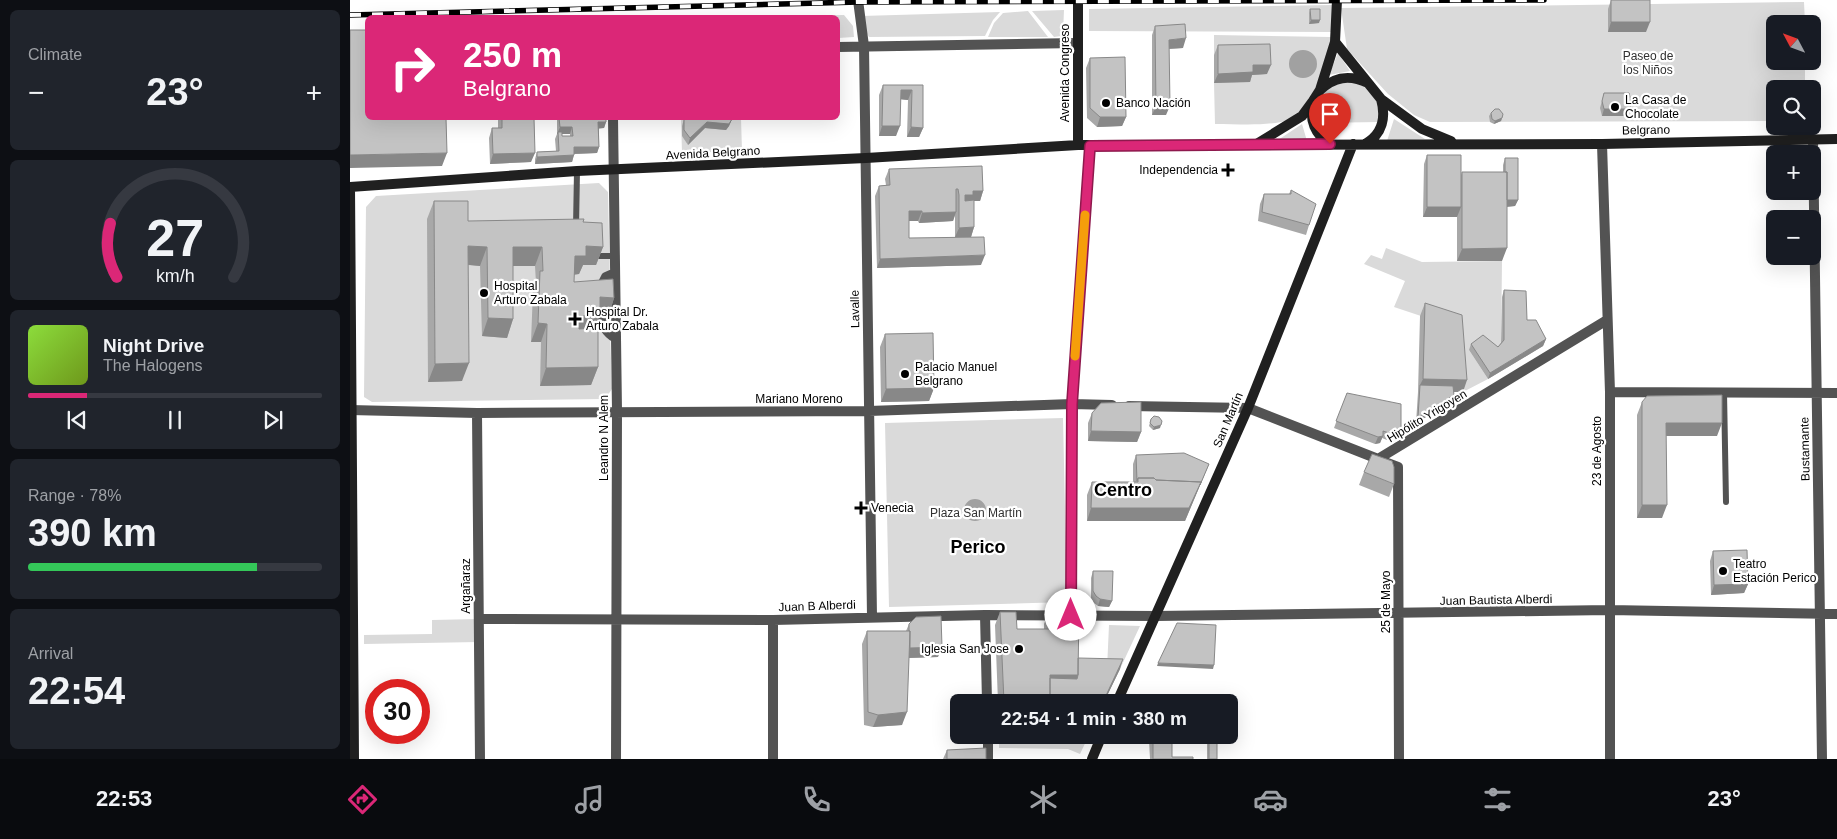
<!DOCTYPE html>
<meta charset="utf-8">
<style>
body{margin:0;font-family:Arial,sans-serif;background:#20242c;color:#f1f3f6;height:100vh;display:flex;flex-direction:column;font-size:19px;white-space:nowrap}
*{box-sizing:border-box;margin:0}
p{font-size:16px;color:#9ea1a6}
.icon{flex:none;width:28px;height:28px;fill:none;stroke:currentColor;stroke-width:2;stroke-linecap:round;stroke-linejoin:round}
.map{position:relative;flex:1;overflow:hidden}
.sheet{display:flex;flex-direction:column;gap:10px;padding:10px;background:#0d0f14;width:350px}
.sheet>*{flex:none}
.banner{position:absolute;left:15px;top:15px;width:475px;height:105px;border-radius:8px;box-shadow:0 5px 20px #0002;background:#db2777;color:#fff;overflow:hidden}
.needle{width:32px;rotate:311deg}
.controls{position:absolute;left:1416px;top:15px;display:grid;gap:10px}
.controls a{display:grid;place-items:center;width:55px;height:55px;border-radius:8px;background:#171b24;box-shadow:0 5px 20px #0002;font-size:25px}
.speed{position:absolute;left:15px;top:679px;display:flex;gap:10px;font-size:25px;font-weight:700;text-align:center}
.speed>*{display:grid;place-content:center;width:65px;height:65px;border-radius:50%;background:#171b24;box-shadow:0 5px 20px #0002;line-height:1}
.speed .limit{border:8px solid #d22;background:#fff;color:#111}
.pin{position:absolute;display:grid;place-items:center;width:42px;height:42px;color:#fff;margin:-51px -21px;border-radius:50% 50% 50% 0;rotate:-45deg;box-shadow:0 0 5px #0007}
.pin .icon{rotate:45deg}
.me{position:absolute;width:55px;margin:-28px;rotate:0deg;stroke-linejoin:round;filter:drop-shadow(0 0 4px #0008)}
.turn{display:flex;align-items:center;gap:18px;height:105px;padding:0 15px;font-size:22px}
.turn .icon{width:65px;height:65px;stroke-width:2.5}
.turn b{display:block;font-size:35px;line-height:42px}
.big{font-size:38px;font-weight:800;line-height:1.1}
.sheet .widget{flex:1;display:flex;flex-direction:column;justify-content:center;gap:8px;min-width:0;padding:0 18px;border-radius:8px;background:#20242c}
.sheet .dial{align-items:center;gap:0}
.dial svg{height:130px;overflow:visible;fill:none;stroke:#363941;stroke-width:7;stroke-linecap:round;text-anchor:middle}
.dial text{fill:#f1f3f6;stroke:none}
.song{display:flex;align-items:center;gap:15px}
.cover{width:60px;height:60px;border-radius:8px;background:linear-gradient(135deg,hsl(90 70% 55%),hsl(80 70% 35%))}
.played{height:5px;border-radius:2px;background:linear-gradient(90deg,#db2777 20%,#363941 20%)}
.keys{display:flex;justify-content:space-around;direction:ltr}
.heat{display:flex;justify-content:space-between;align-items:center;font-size:28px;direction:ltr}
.charge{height:8px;border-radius:4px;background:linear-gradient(90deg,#34c759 78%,#363941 0)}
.trip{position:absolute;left:600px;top:694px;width:288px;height:50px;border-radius:8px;background:#171b24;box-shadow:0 5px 20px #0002;font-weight:800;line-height:50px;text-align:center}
.dock{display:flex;height:80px;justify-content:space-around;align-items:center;background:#090b0e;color:#9ea1a6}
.dock .icon{width:35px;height:35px}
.dock .on{color:#db2777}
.dock b{font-size:22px;color:#f1f3f6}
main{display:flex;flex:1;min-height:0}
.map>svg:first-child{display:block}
.green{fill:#dadada}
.water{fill:#a1a1a1}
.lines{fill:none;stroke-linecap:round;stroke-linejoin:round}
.lane{stroke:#535353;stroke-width:6}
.street{stroke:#535353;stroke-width:10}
.secondary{stroke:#202020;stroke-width:10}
.rail-casing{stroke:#000;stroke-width:5.5}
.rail{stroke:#fff;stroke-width:4;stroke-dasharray:11;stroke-linecap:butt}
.wall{fill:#a8a8a8;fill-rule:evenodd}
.shaded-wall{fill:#888}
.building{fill:#c3c3c3;stroke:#888}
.route-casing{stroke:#8e194d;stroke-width:12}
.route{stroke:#db2777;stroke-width:9}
.slow{stroke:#f59e0b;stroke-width:9}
.poi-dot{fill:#000;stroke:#fff;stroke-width:2}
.labels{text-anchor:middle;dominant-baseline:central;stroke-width:4.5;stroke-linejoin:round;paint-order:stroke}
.park-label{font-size:12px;fill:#313131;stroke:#fff}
.street-label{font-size:12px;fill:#000;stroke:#fff}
.poi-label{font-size:12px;fill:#000;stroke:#fff;text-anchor:start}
.district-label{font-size:18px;font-weight:bold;fill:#000;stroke:#fff}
</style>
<main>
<section class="sheet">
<div class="widget"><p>Climate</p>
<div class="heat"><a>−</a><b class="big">23°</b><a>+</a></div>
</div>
<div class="widget dial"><svg viewBox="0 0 100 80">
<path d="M14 69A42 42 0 1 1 86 69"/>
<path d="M14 69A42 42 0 0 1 10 36" stroke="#db2777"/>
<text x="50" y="56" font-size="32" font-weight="700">27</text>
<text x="50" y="72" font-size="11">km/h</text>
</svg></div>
<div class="widget">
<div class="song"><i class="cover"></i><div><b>Night Drive</b><p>The Halogens</p></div></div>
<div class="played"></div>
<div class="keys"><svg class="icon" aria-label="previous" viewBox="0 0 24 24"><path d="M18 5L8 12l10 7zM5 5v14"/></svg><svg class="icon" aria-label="pause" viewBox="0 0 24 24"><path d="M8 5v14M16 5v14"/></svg><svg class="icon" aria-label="next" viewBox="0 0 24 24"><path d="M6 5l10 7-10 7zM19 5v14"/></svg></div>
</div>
<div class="widget"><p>Range · 78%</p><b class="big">390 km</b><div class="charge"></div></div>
<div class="widget"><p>Arrival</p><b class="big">22:54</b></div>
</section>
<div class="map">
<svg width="1487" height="759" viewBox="0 0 1487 759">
<rect width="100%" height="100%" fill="#fff"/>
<path class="green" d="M1454,2L1455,24H1425V61H1455V89H1425V121L1080,122L1064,115L1038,94L997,49L991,8Z
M983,5L982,32L739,31V9Z
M714,10L713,33L711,36L704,37L682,11Z
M678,11L698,37H638L644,23L653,13Z
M650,12L643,20L635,36L519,37L509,23L511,16Z
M494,15L503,26L504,37L488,38V18L397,17Z
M864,35L981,37C981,62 959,117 931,122C910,126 886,124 865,124L864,83L899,82L864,55Z
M988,53L1000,71L979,75Z
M992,80C1023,86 1028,91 1030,122L965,123C967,96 968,93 992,80Z
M331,118H391L392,151L332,153Z
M1044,119L1075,139L1037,141Z
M952,124L957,141L928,140Z
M249,183L258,192L260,282L266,331L260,329L262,389L255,399L22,402L14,397L16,207L26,196Z
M1036,248L1072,262L1152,261L1151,346L1145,354L1119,350L1138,379L1113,392L1107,328L1044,307L1055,281L1014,264L1021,255L1032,259Z
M713,418L717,602L539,607L535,423Z
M129,619V642L14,644V635L82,634V620Z
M759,625L790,626L770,669H757Z
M649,735H739L730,754L718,749L649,748Z"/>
<path class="water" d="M939 64a14 14 0 1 1 28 0a14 14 0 1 1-28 0Z
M614 510a11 11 0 1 1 22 0a11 11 0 1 1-22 0Z"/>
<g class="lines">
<path class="lane" d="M226,227L227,171
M241,256H265
M1374,392L1376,502"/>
<path class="street" d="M508,0L514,46L522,617
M488,47L727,43
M263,118L267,411L266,759
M1463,139L1472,759
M1252,144L1260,392V759
M265,273L256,277C246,294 246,328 266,338
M1260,392L1487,393
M779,406L898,408L1028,459L1257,320
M0,410L127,413L519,411L722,404L762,405
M127,413L130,759
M1032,461L1048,467L1049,759
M635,615L637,702
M721,615L722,404L740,146
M129,619L423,620L635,615L806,616L1259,610L1487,614
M638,735V759
M423,759V620"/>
<path class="secondary" d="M985,42L1031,99L1072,129L1101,141
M970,90C984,77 999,74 1018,83
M963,102C959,120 965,135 980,144
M1015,144C1033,134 1036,117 1031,99
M728,145V0
M905,145L952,116L963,101L970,90L985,42L987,0
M0,187L227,171L516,158L728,145L1252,144L1487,139
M0,187L4,759
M767,702L898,408L1003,144
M742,759L752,735"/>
<defs>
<path id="rail" d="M0,15L509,2L1194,0"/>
</defs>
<use href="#rail" class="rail-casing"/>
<use href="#rail" class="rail"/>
</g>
<path class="wall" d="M1261,0L1296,32H1258V9Z
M960,9L969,23L959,24V13Z
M805,26L833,48L819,49L816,115H802V35Z
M868,45L917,74L902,75L900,82L864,83V55Z
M740,58L776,117L772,126L747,127L737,118L736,68Z
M533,85H573V128L569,137H557L558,100L551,99L546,136H529V95Z
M1254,93L1278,116H1252L1250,108Z
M1141,113L1152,118L1151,121L1144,124L1140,122L1139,116Z
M148,118H184L181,162L140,164L139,138L142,128H148Z
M207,118H256V122L254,128H249V147L247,153L224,154L222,162L185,164V159L187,152L206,151L205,139L207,134ZM212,134H220V136H212Z
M334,119H382L379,126L376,130L355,128L338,145L332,136V126Z
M1077,155L1111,175L1112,172H1153V165L1155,158L1168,200L1165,206L1157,207L1152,261H1107V217H1073L1074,164Z
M539,169L633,191L630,201H624V227L621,237H605V215L603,221L569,223L568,221H559V238L631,265L527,268L525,196L529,186L536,185L535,179Z
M941,190L959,225L956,235L908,221L910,204L914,194H939Z
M84,201L118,221L233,222L253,247L246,265H233L229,274L224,275V282L264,298L258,317L249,316L245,328L248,367L241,385L190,386L191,342H181L183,290L186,283L185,266H163V319L157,338L132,336L130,266L118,265L112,381L78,382L77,219Z
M1154,290L1177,320L1196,339L1193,346L1138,379L1119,350L1121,344L1148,347L1151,343L1152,297Z
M1075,303L1113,392H1104L1101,402L1066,423L1068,392L1070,316Z
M535,334L584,388L579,401L531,402L530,347Z
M997,393L1049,433L1037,440L1032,438L1030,443L1025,444L984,428Z
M1292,402L1367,436H1316L1312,518H1287V415Z
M742,413L791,432L787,442L738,441V423Z
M801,419L810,428L803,430L799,426Z
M786,455L859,464L835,521H737V495L742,482H783V464Z
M1014,472L1044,484L1039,497L1009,485Z
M1363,551L1398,584L1394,593L1361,595L1360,561Z
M743,571L762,601L759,607L748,606L744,603L741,598V578Z
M699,611L728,658L770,669L754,702H648L645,625L650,612L667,629H694V624Z
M559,624L588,657L559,658L552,725L523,727L514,725L512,644L517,631H556Z
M779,735H822V757L843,759H800L799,740L788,741L778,738Z
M859,737L867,759H857V744Z
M597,750L636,759H593Z"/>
<path class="shaded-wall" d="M961,20H970L969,23L959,24Z
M1261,22H1300L1296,32H1258Z
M836,38L833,48L815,49L819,40Z
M903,65H921L917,74L902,75L900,82L864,83L868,74Z
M551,90H562L558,100L547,99Z
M806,106H820L816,115H802Z
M1254,109H1280L1278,116H1252Z
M750,117H776L772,126L747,127Z
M1152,118L1151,121L1144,124L1145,121Z
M382,119L379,126L376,130L355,128L338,145L340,138L357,122Z
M248,122H256L254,128L246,129Z
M532,126H550L546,136H529Z
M210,127H222L220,134H207Z
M561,127L573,128L569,137H557Z
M224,147H249L247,153L221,154Z
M97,153L92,166L0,168V155Z
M185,153L181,162L140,164L143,154Z
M224,155L222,162L185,164L187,157Z
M623,191H633L630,201H621L612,205L615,195Z
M1154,200H1168L1165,206L1152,207Z
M1077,207H1111L1107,217H1073Z
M559,211H572L568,221H556Z
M606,212L603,221L569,223L572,213Z
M624,227L621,237H605L609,228Z
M118,246L137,247L130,266L111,264Z
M236,246L253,247L246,265H233L229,274L218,275L225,256Z
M163,247H192L185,266H156Z
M1157,248L1152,261H1107L1112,249Z
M635,255L631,265L527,268L530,259Z
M250,297L264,298L258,317L249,316L243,332L222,334L229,316Z
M138,318L163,319L157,338L132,336Z
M188,323L197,324L191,342H181Z
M1196,339L1193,346L1138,379L1140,373Z
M119,363L112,381L78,382L85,364Z
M248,367L241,385L190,386L196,368Z
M1073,379L1117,380L1113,392H1070V385Z
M584,388L579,401L531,402L536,389Z
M1104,395L1101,402L1066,423L1068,417Z
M1316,423H1372L1367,436H1312Z
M811,425L810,428L803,430L804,427Z
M1051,427L1049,433L1037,440L1039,433Z
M741,431L791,432L787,442L738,441Z
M1033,436L1030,443L1025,444L1028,437Z
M859,464L835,521H737L741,508Z
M1292,505H1317L1312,518H1287Z
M1398,584L1394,593L1361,595L1364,585Z
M750,599L762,601L759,607L748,606Z
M592,647L588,657L556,658L559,648Z
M773,659L770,669L754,702H753Z
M808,663L864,665L863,669L807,666Z
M700,675H728L723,688H699Z
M557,712L552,725L523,727L528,715Z
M790,735H801L799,740L788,741Z"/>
<path class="building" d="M1261,0H1300V22H1261Z
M960,9H970V20H961Z
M835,24L836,38L819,40L820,106H806L805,26Z
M0,30H18V118H96L97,153L0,155Z
M920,44L921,65H903V72L868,74V45Z
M775,57L776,117H750L740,108V58Z
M533,85H573V128L561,127L562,90H551L550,126H532Z
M1254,93H1279L1281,101L1280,109H1254L1252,101Z
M1145,109H1149L1153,114L1152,118L1145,121L1142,119L1141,113Z
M152,118H184L185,153L143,154L142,128H152Z
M209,118H256V122H248L249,147H224V155L187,157V152L209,151L208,132H212V136H223L222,127H210Z
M335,118H382V119L379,124L357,122L340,138L334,130V119Z
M1077,155H1111V207H1077Z
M1155,158H1168V200H1157V172H1155Z
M632,166L633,191H623V195H615V201L624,200V227L609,228V195L608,189H606V212L572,213V211H559V238L634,237L635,255L530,259L529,186L540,185L539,169Z
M1112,172H1157V248L1112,249Z
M941,190L966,204L959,225L912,212L914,194H941Z
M84,201H118V221L234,219L233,222L252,223L253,247L236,246V256H225L224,282L263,279L264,298L250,297V314L229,316V329L248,328V367L196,368L197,324L188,323L190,271H193L192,247H163V319L138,318L137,247L118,246L119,363L85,364Z
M1154,290L1176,291L1177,320H1186L1196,339L1140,373L1121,344L1133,335L1148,347L1154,340Z
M1075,303L1112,315L1117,380L1073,379Z
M583,333L584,388L536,389L535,334Z
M1070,385L1103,386L1104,395L1068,417Z
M997,393L1051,404V427L1039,433L1033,431V436L1028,437L986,421Z
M1372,395V423H1316L1317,505H1292V402L1297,396Z
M791,402V432L741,431L742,413L751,403Z
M804,416L809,417L812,421L811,425L804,427L800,423L801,419Z
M834,453L859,464L850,485L851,482L806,480L804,478H788L787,481L786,455Z
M1022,454L1042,461L1044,467V484L1014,472Z
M788,478H804L806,480L851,482L839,508H741L742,482H788Z
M1397,550L1398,584L1364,585L1363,551Z
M743,571H763L762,601L750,599L746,596L743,591Z
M699,611H729L728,675H700V702H654L650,612H666L667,629H699Z
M591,616L592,647L560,648V631H559V624L566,617Z
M827,623L866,625L864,665L808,663Z
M517,631H560L557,712L528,715L518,712Z
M728,658L773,659L753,702H700V678L727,679L728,675Z
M803,735H822V757H843V759H803Z
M859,737H867V759H859Z
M636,748V759H597V750Z"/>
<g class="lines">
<defs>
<path id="route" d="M721,615L722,404L740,146L980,144"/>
</defs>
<use href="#route" class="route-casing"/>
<use href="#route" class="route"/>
<path class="slow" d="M725,356L735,215"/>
</g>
<g class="poi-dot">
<circle cx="756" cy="103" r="5"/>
<circle cx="1265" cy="107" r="5"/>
<path d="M875.5 162.5h5v5h5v5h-5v5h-5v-5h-5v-5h5z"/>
<circle cx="134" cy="293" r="5"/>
<path d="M222.5 311.5h5v5h5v5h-5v5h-5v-5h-5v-5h5z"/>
<circle cx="555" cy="374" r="5"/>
<path d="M508.5 500.5h5v5h5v5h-5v5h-5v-5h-5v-5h5z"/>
<circle cx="1373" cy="571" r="5"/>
<circle cx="669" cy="649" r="5"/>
</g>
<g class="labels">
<g class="park-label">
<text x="1298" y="56">Paseo de<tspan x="1298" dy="14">los Niños</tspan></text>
<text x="626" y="513">Plaza San Martín</text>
</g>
<g class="street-label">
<text transform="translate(715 73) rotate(-90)">Avenida Congreso</text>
<text transform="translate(1296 130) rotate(-1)">Belgrano</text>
<text transform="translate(363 153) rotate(-3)">Avenida Belgrano</text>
<text transform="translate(505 309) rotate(-91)">Lavalle</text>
<text x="449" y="399">Mariano Moreno</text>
<text transform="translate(1077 416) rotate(-31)">Hipólito Yrigoyen</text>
<text transform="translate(878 420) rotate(-67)">San Martín</text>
<text transform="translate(254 438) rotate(-90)">Leandro N Alem</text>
<text transform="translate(1455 449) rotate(-91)">Bustamante</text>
<text transform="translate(1247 451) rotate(-90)">23 de Agosto</text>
<text transform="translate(116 586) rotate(-90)">Argañaraz</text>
<text transform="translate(1146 600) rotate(-1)">Juan Bautista Alberdi</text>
<text transform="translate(1036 602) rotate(-90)">25 de Mayo</text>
<text transform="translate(467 606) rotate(-2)">Juan B Alberdi</text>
</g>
<g class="poi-label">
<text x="1275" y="100">La Casa de<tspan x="1275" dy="14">Chocolate</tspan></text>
<text x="766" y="103">Banco Nación</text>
<text x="868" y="170" text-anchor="end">Independencia</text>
<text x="144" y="286">Hospital<tspan x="144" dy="14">Arturo Zabala</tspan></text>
<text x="236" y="312">Hospital Dr.<tspan x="236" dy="14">Arturo Zabala</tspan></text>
<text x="565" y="367">Palacio Manuel<tspan x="565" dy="14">Belgrano</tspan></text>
<text x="521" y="508">Venecia</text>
<text x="1383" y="564">Teatro<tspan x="1383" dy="14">Estación Perico</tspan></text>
<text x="659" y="649" text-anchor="end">Iglesia San Jose</text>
</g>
<g class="district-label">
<text x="773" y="490">Centro</text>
<text x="628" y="547">Perico</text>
</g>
</g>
</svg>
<div class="controls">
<a><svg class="needle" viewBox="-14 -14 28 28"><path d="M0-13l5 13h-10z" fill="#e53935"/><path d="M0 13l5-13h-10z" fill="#9ea1a6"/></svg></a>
<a><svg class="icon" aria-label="search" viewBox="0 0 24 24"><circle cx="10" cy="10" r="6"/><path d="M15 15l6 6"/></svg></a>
<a>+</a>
<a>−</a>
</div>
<div class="speed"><div class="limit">30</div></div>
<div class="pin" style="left:980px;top:144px;background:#d93025"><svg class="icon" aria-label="arrive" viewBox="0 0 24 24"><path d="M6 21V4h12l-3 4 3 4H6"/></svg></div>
<svg class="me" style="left:721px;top:615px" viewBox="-20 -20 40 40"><circle r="19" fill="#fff"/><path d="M0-13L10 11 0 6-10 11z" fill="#db2777"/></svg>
<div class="trip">22:54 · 1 min · 380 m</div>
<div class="banner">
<div class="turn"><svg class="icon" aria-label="right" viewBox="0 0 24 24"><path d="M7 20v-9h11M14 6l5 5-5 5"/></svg><div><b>250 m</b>Belgrano</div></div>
</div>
</div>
</main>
<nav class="dock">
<b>22:53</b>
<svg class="icon on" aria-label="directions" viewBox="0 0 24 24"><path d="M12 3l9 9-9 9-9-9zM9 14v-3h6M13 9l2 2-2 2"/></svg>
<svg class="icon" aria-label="music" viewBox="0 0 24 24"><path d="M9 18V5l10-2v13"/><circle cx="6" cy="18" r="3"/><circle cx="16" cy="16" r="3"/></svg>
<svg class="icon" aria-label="phone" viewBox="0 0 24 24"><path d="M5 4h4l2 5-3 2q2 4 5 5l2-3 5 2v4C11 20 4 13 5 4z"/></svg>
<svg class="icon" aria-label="climate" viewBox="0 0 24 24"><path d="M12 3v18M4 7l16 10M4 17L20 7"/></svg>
<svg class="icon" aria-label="car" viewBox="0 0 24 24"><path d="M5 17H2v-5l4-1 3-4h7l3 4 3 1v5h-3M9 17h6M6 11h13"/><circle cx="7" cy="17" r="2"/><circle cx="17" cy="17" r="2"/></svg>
<svg class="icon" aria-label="filters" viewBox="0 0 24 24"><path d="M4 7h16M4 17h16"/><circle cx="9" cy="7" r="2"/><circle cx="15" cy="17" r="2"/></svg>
<b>23°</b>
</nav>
